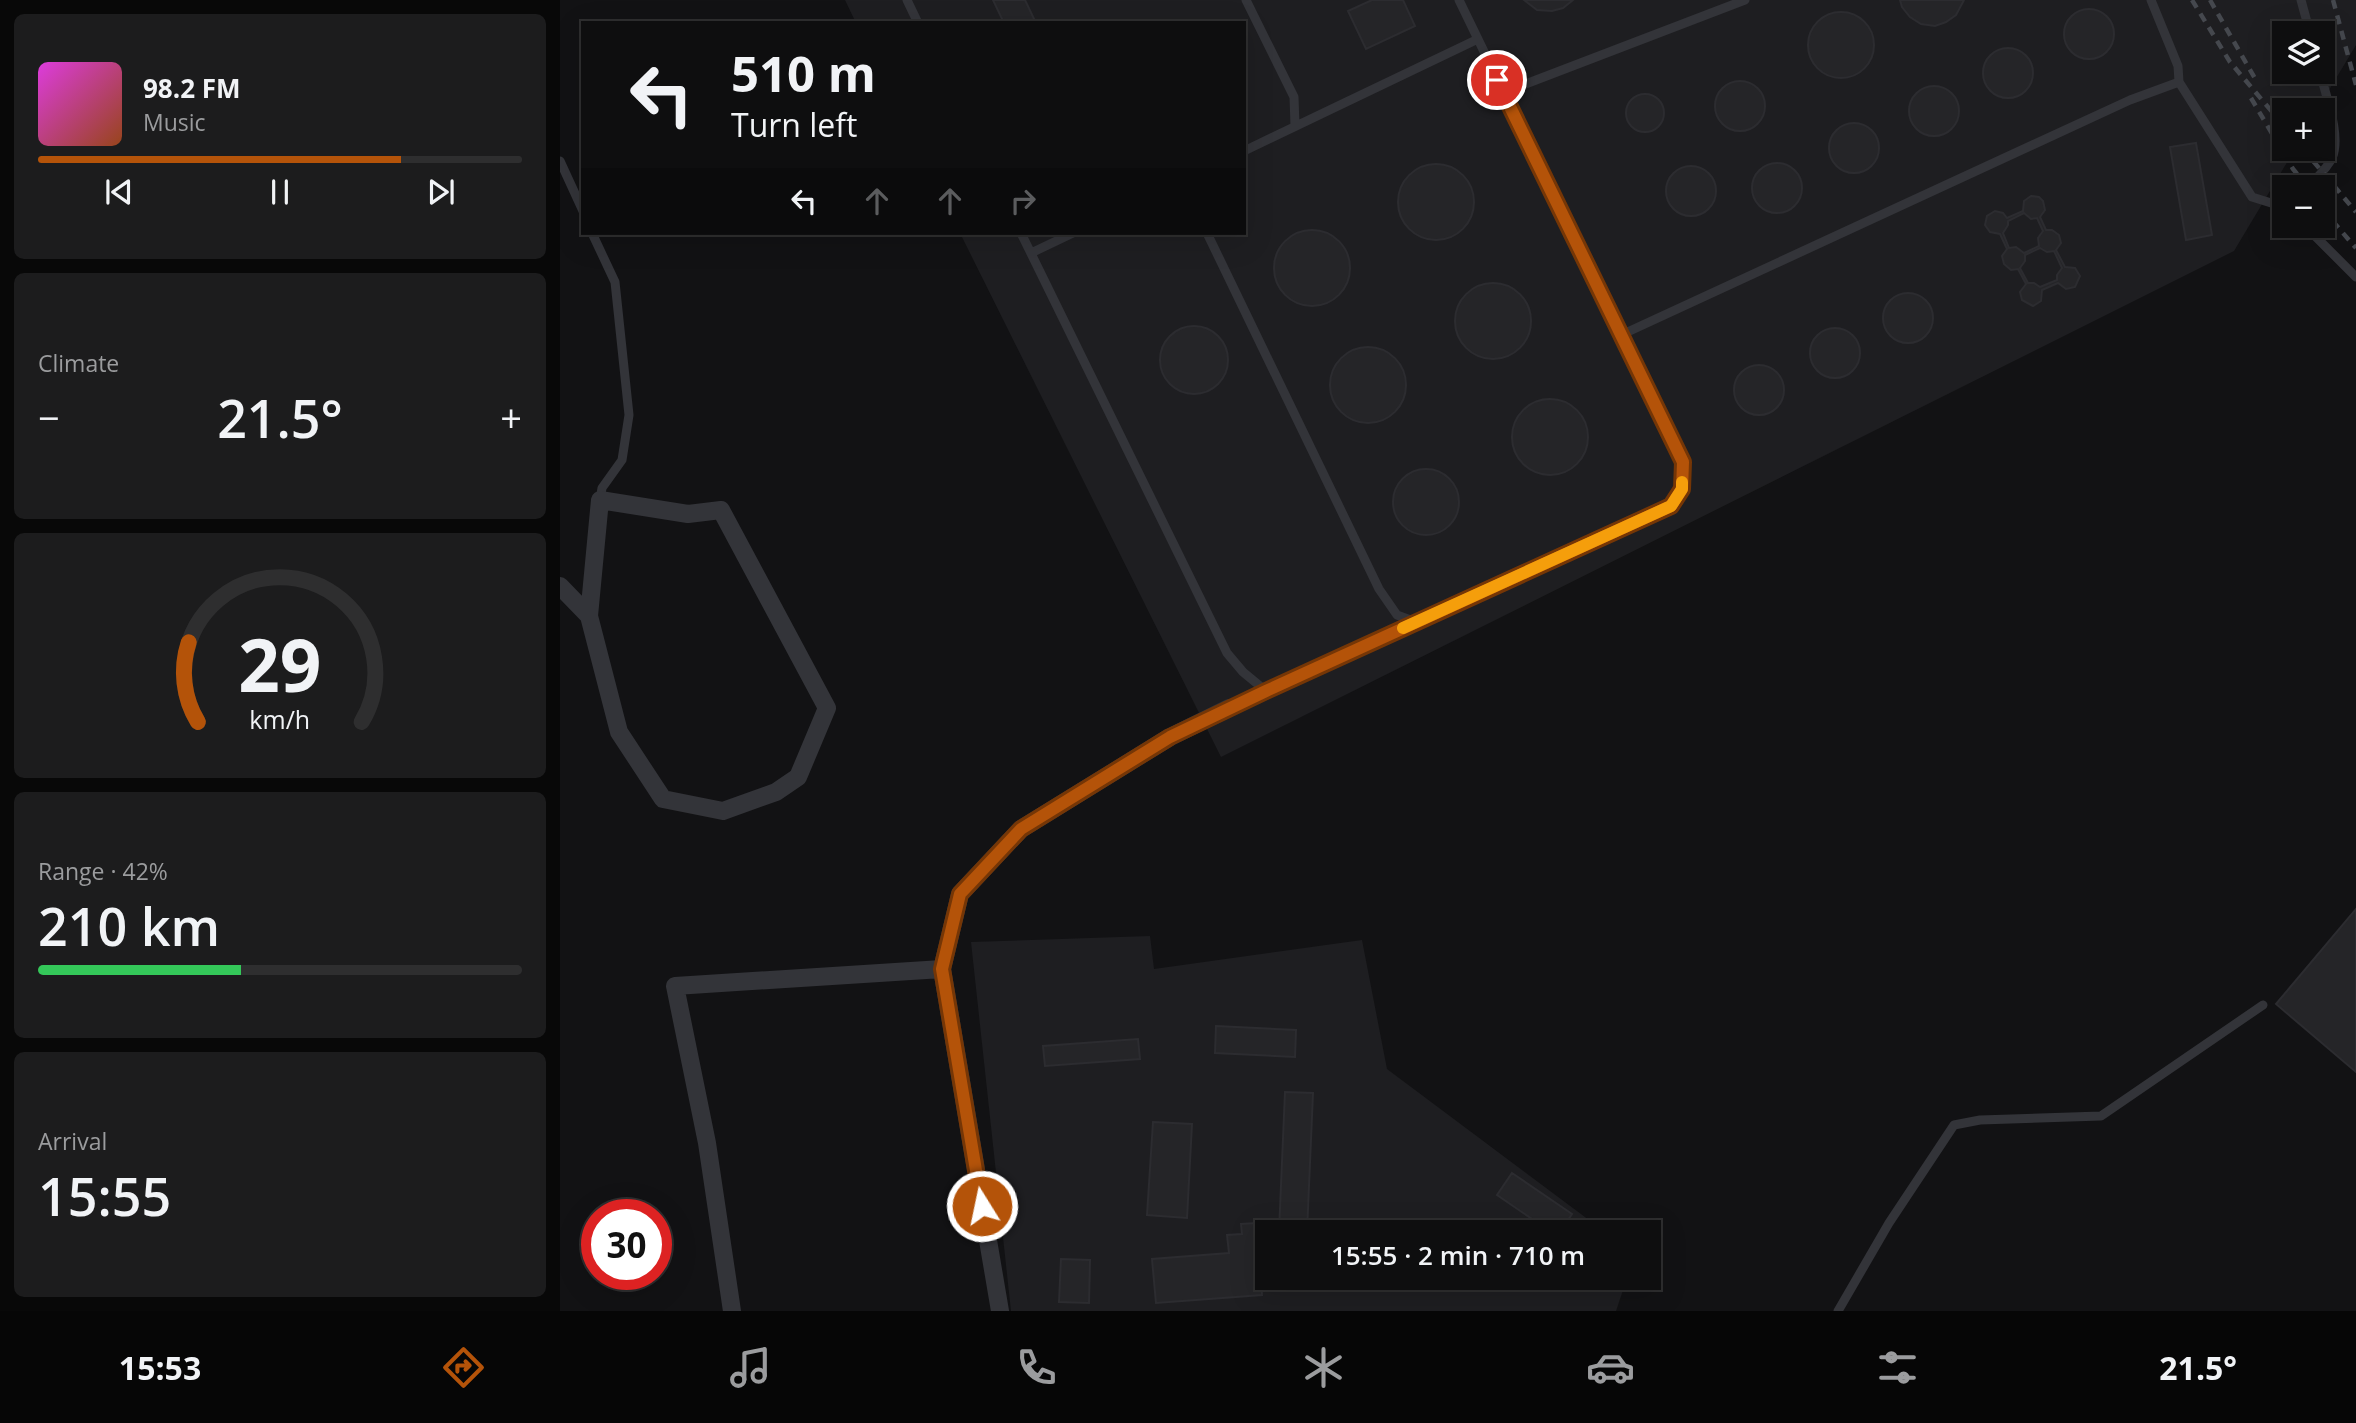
<!DOCTYPE html>
<meta charset="utf-8">
<style>
body{margin:0;font-family:"Open Sans",sans-serif;background:#1c1c1d;color:#f1f3f6;height:100vh;display:flex;flex-direction:column;font-size:26px;white-space:nowrap}
*{box-sizing:border-box;margin:0}
p{font-size:23px;color:#9b9c9e}
.icon{flex:none;width:38px;height:38px;fill:none;stroke:currentColor;stroke-width:2;stroke-linecap:round;stroke-linejoin:round}
.map{position:relative;flex:1;overflow:hidden}
.details{display:flex;flex-direction:column;gap:14px;padding:14px;background:#080808;width:560px}
.details>*{flex:none}
.hud{position:absolute;left:21px;top:21px;width:665px;height:214px;border-radius:0px;box-shadow:0 7px 28px #0002,0 0 0 2px #2e2e2f;background:#0e0e0f;color:#f1f3f6;overflow:hidden}
.controls{position:absolute;left:1712px;top:21px;display:grid;gap:14px}
.controls a{display:grid;place-items:center;width:63px;height:63px;border-radius:0px;background:#0e0e0f;box-shadow:0 7px 28px #0002,0 0 0 2px #2e2e2f;font-size:35px}
.speed{position:absolute;left:21px;top:1199px;display:flex;gap:14px;font-size:35px;font-weight:700;text-align:center}
.speed>*{display:grid;place-content:center;width:91px;height:91px;border-radius:50%;background:#0e0e0f;box-shadow:0 7px 28px #0002,0 0 0 2px #2e2e2f;line-height:1}
.speed .limit{border:10px solid #d22;background:#fff;color:#111}
.pin{position:absolute;display:grid;place-items:center;width:60px;height:60px;color:#fff;margin:-30px;border:4px solid #fff;border-radius:50%;box-shadow:0 2px 7px #0007}
.me{position:absolute;width:77px;margin:-38px;rotate:350deg;stroke-linejoin:round;filter:drop-shadow(0 0 5px #0008)}
.turn{display:flex;align-items:center;gap:24px;height:147px;padding:0 35px;font-size:32px}
.turn .icon{width:91px;height:91px;stroke-width:2.5}
.turn b{display:block;font-size:49px;line-height:60px}
.lanes{display:flex;align-items:center;height:66px;padding:0 35px;background:#0003;justify-content:center;gap:35px;direction:ltr}
.lanes .off{opacity:.35}
.big{font-size:52px;font-weight:600;line-height:1.1}
.details .card{flex:1;display:flex;flex-direction:column;justify-content:center;gap:10px;min-width:0;padding:0 24px;border-radius:10px;background:#1c1c1d}
.details .dial{align-items:center;gap:0}
.dial svg{height:182px;overflow:visible;fill:none;stroke:#2e2e2f;stroke-width:7;stroke-linecap:round;text-anchor:middle}
.dial text{fill:#f1f3f6;stroke:none}
.song{display:flex;align-items:center;gap:21px}
.cover{width:84px;height:84px;border-radius:10px;background:linear-gradient(135deg,hsl(300 70% 55%),hsl(20 70% 35%))}
.played{height:7px;border-radius:4px;background:linear-gradient(90deg,#b45309 75%,#2e2e2f 75%)}
.keys{display:flex;justify-content:space-around;direction:ltr}
.heat{display:flex;justify-content:space-between;align-items:center;font-size:38px;direction:ltr}
.charge{height:10px;border-radius:5px;background:linear-gradient(90deg,#34c759 42%,#2e2e2f 0)}
.trip{position:absolute;left:695px;top:1220px;width:406px;height:70px;border-radius:0px;background:#0e0e0f;box-shadow:0 7px 28px #0002,0 0 0 2px #2e2e2f;font-weight:600;line-height:70px;text-align:center}
.tab-bar{display:flex;height:112px;justify-content:space-around;align-items:center;background:#060606;color:#9b9c9e}
.tab-bar .icon{width:49px;height:49px}
.tab-bar .on{color:#b45309}
.tab-bar b{font-size:32px;color:#f1f3f6}
main{display:flex;flex:1;min-height:0}
.map>svg:first-child{display:block}
.built{fill:#1e1e21;fill-rule:evenodd}
.building{fill:#252528;stroke:#2c2c30;stroke-width:2;fill-rule:evenodd}
.lines{fill:none;stroke-linecap:round;stroke-linejoin:round}
.service{stroke:#333439;stroke-width:9}
.minor{stroke:#333439;stroke-width:18}
.rail{stroke:#45484e;stroke-width:4.5;stroke-dasharray:9 7;stroke-linecap:butt}
.route-casing{stroke:#753606;stroke-width:18}
.route{stroke:#b45309;stroke-width:12}
.slow{stroke:#f59e0b;stroke-width:12}
</style>
<main>
<section class="details">
<div class="card">
<div class="song"><i class="cover"></i><div><b>98.2 FM</b><p>Music</p></div></div>
<div class="played"></div>
<div class="keys"><svg class="icon" aria-label="previous" viewBox="0 0 24 24"><path d="M18 5L8 12l10 7zM5 5v14"/></svg><svg class="icon" aria-label="pause" viewBox="0 0 24 24"><path d="M8 5v14M16 5v14"/></svg><svg class="icon" aria-label="next" viewBox="0 0 24 24"><path d="M6 5l10 7-10 7zM19 5v14"/></svg></div>
</div>
<div class="card"><p>Climate</p>
<div class="heat"><a>−</a><b class="big">21.5°</b><a>+</a></div>
</div>
<div class="card dial"><svg viewBox="0 0 100 80">
<path d="M14 69A42 42 0 1 1 86 69"/>
<path d="M14 69A42 42 0 0 1 10 34" stroke="#b45309"/>
<text x="50" y="56" font-size="32" font-weight="700">29</text>
<text x="50" y="72" font-size="11">km/h</text>
</svg></div>
<div class="card"><p>Range · 42%</p><b class="big">210 km</b><div class="charge"></div></div>
<div class="card"><p>Arrival</p><b class="big">15:55</b></div>
</section>
<div class="map">
<svg width="1796" height="1311" viewBox="0 0 1796 1311">
<rect width="100%" height="100%" fill="#121214"/>
<path class="built" d="M285,0H1796V45L1757,110H1724V149H1735L1674,251L661,757L400,233H684V23H296ZM1724,33H1762V72H1724Z
M590,936L594,969L802,940L827,1069L1045,1232H707V1278H1067L1056,1311H451L411,942Z"/>
<path class="building" d="M433,0H465L476,23H444Z
M812,0H843L855,26L806,49L788,11Z
M964,0H1013L1003,8L992,11L977,10Z
M1340,0H1404L1396,15L1386,22L1375,26L1361,24L1350,17L1342,7Z
M1504 34a25 25 0 1 1 50 0a25 25 0 1 1-50 0Z
M1248 45a33 33 0 1 1 66 0a33 33 0 1 1-66 0Z
M1423 73a25 25 0 1 1 50 0a25 25 0 1 1-50 0Z
M1155 106a25 25 0 1 1 50 0a25 25 0 1 1-50 0Z
M1349 111a25 25 0 1 1 50 0a25 25 0 1 1-50 0Z
M1066 113a19 19 0 1 1 38 0a19 19 0 1 1-38 0Z
M1269 148a25 25 0 1 1 50 0a25 25 0 1 1-50 0Z
M1636,143L1652,235L1626,240L1610,147Z
M1192 188a25 25 0 1 1 50 0a25 25 0 1 1-50 0Z
M838 202a38 38 0 1 1 76 0a38 38 0 1 1-76 0Z
M1106 191a25 25 0 1 1 50 0a25 25 0 1 1-50 0Z
M1471,196L1479,197L1483,201L1485,210L1480,217L1486,230H1492L1499,235L1501,243L1496,250L1505,267L1515,268L1520,276L1515,287L1506,289L1498,283L1482,290L1481,301L1473,306L1462,300L1460,292L1466,284L1458,269L1451,270L1444,264L1442,256L1447,249L1440,234L1430,232L1425,225L1427,216L1435,211L1443,213L1447,218L1463,211L1464,201ZM1464,213L1471,219L1477,218L1483,231L1478,238L1479,246L1464,253L1456,247L1449,248L1443,233L1448,225V221ZM1480,248L1487,252L1494,251L1502,268L1497,275V280L1480,287L1474,283H1468L1460,268L1465,261V255Z
M714 268a38 38 0 1 1 76 0a38 38 0 1 1-76 0Z
M895 321a38 38 0 1 1 76 0a38 38 0 1 1-76 0Z
M1323 318a25 25 0 1 1 50 0a25 25 0 1 1-50 0Z
M600 360a34 34 0 1 1 68 0a34 34 0 1 1-68 0Z
M1250 353a25 25 0 1 1 50 0a25 25 0 1 1-50 0Z
M770 385a38 38 0 1 1 76 0a38 38 0 1 1-76 0Z
M1174 390a25 25 0 1 1 50 0a25 25 0 1 1-50 0Z
M952 437a38 38 0 1 1 76 0a38 38 0 1 1-76 0Z
M833 502a33 33 0 1 1 66 0a33 33 0 1 1-66 0Z
M1796,909V1072L1716,1004Z
M656,1026L736,1030L735,1057L655,1053Z
M578,1039L580,1059L485,1066L483,1046Z
M725,1092L753,1093L747,1232H719Z
M593,1122L632,1124L627,1218L587,1215Z
M952,1173L1012,1214L1000,1232H991L937,1195Z
M697,1223L702,1295L596,1303L592,1259L669,1253L667,1235L682,1234L681,1224Z
M501,1259L530,1260L529,1303L499,1302Z"/>
<g class="lines">
<path class="service" d="M347,0L358,23
M686,0L734,97L735,126
M1591,0L1618,66L1619,82
M1741,0L1750,33
M946,100L963,85L1185,0
M684,151L918,39
M0,161L23,211
M1748,187C1756,178 1767,169 1772,158C1782,136 1765,94 1760,72
M1745,226L1796,277
M32,233L55,282L69,415L62,460L42,488L40,500
M461,233L667,653L683,672L706,691
M647,233L819,589L837,615L856,622
M471,253L513,233
M1061,335L1570,100L1619,82L1692,197L1724,207
M669,708L1111,506L1122,489L1123,462L899,0
M1278,1311L1329,1223L1394,1125L1420,1120L1541,1116L1703,1005"/>
<path class="minor" d="M0,586L29,616L59,732L103,799L163,811L216,792L238,777L267,708L161,510L128,514L40,500L29,616
M172,1311L147,1143L115,986L382,969
M440,1311L382,969L400,894L461,829L610,737L669,708"/>
<path class="rail" d="M1632,0L1670,62L1724,126
M1650,0L1697,82
M1773,0L1796,85
M1691,98L1733,169L1748,187
M1743,149L1796,212
M1762,209L1796,248"/>
</g>
<g class="lines">
<defs>
<path id="route" d="M422,1206L382,969L400,894L461,829L610,737L706,691L1111,506L1122,489L1123,462L937,80"/>
</defs>
<use href="#route" class="route-casing"/>
<use href="#route" class="route"/>
<path class="slow" d="M843,628L1111,506L1122,489V482"/>
</g>
</svg>
<div class="controls">
<a><svg class="icon" aria-label="layers" viewBox="0 0 24 24"><path d="M12 4l9 5-9 5-9-5zM3 14l9 5 9-5"/></svg></a>
<a>+</a>
<a>−</a>
</div>
<div class="speed"><div class="limit">30</div></div>
<div class="pin" style="left:937px;top:80px;background:#d93025"><svg class="icon" aria-label="arrive" viewBox="0 0 24 24"><path d="M6 21V4h12l-3 4 3 4H6"/></svg></div>
<svg class="me" style="left:422px;top:1206px" viewBox="-20 -20 40 40"><circle r="17" fill="#b45309" stroke="#fff" stroke-width="3"/><path d="M0-11L8 9 0 5-8 9z" fill="#fff"/></svg>
<div class="trip">15:55 · 2 min · 710 m</div>
<div class="hud">
<div class="turn"><svg class="icon" aria-label="left" viewBox="0 0 24 24"><path d="M17 20v-9H6M10 6l-5 5 5 5"/></svg><div><b>510 m</b>Turn left</div></div>
<div class="lanes"><svg class="icon" aria-label="left" viewBox="0 0 24 24"><path d="M17 20v-9H6M10 6l-5 5 5 5"/></svg><svg class="icon off" aria-label="ahead" viewBox="0 0 24 24"><path d="M12 20V5M6 11l6-6 6 6"/></svg><svg class="icon off" aria-label="ahead" viewBox="0 0 24 24"><path d="M12 20V5M6 11l6-6 6 6"/></svg><svg class="icon off" aria-label="right" viewBox="0 0 24 24"><path d="M7 20v-9h11M14 6l5 5-5 5"/></svg></div>
</div>
</div>
</main>
<nav class="tab-bar">
<b>15:53</b>
<svg class="icon on" aria-label="directions" viewBox="0 0 24 24"><path d="M12 3l9 9-9 9-9-9zM9 14v-3h6M13 9l2 2-2 2"/></svg>
<svg class="icon" aria-label="music" viewBox="0 0 24 24"><path d="M9 18V5l10-2v13"/><circle cx="6" cy="18" r="3"/><circle cx="16" cy="16" r="3"/></svg>
<svg class="icon" aria-label="phone" viewBox="0 0 24 24"><path d="M5 4h4l2 5-3 2q2 4 5 5l2-3 5 2v4C11 20 4 13 5 4z"/></svg>
<svg class="icon" aria-label="climate" viewBox="0 0 24 24"><path d="M12 3v18M4 7l16 10M4 17L20 7"/></svg>
<svg class="icon" aria-label="car" viewBox="0 0 24 24"><path d="M5 17H2v-5l4-1 3-4h7l3 4 3 1v5h-3M9 17h6M6 11h13"/><circle cx="7" cy="17" r="2"/><circle cx="17" cy="17" r="2"/></svg>
<svg class="icon" aria-label="filters" viewBox="0 0 24 24"><path d="M4 7h16M4 17h16"/><circle cx="9" cy="7" r="2"/><circle cx="15" cy="17" r="2"/></svg>
<b>21.5°</b>
</nav>
